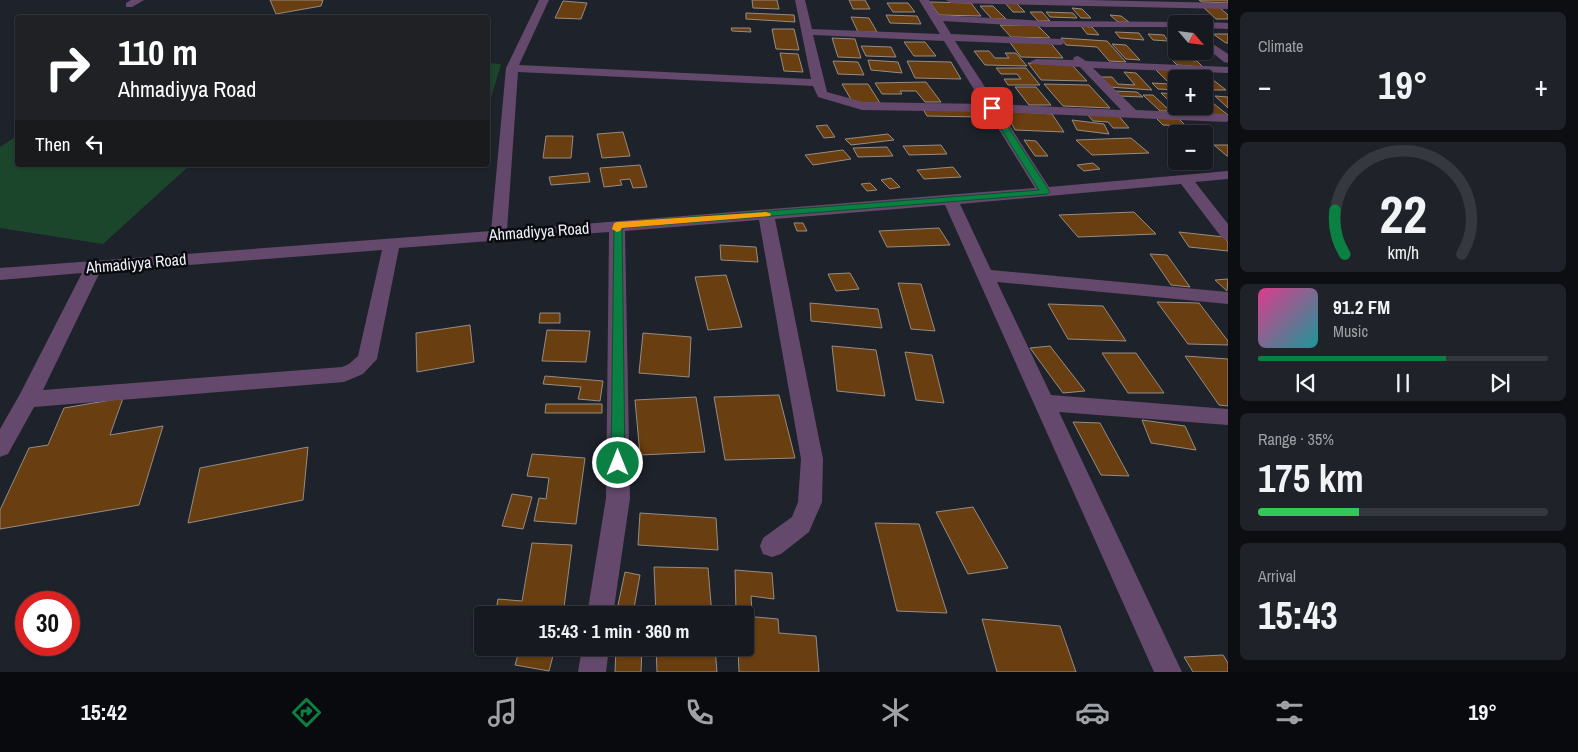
<!DOCTYPE html>
<meta charset="utf-8">
<style>
body{margin:0;font-family:"Archivo Narrow",sans-serif;background:#1f2329;color:#f1f3f6;height:100vh;display:flex;flex-direction:column;font-size:19px;white-space:nowrap}
*{box-sizing:border-box;margin:0}
p{font-size:16px;color:#9ea1a5}
.icon{flex:none;width:28px;height:28px;fill:none;stroke:currentColor;stroke-width:2;stroke-linecap:round;stroke-linejoin:round}
.map{position:relative;flex:1;overflow:hidden}
.panel{display:flex;flex-direction:column;gap:12px;padding:12px;background:#0c0e12;width:350px}
.panel>*{flex:none}
.hud{position:absolute;left:15px;top:15px;width:475px;height:152px;border-radius:5px;box-shadow:0 1px 4px #0004,0 0 0 1px #35383e;background:#202124;color:#fff;overflow:hidden}
.needle{width:32px;rotate:118deg}
.controls{position:absolute;left:1168px;top:15px;display:grid;gap:10px}
.controls a{display:grid;place-items:center;width:45px;height:45px;border-radius:5px;background:#161a20;box-shadow:0 1px 4px #0004,0 0 0 1px #35383e;font-size:25px}
.speed{position:absolute;left:15px;top:591px;display:flex;gap:10px;font-size:25px;font-weight:700;text-align:center}
.speed>*{display:grid;place-content:center;width:65px;height:65px;border-radius:50%;background:#161a20;box-shadow:0 1px 4px #0004,0 0 0 1px #35383e;line-height:1}
.speed .limit{border:8px solid #d22;background:#fff;color:#111}
.pin{position:absolute;display:grid;place-items:center;width:42px;height:42px;color:#fff;margin:-21px;border-radius:10px;box-shadow:0 2px 8px #0006}
.me{position:absolute;width:55px;margin:-28px;rotate:0deg;stroke-linejoin:round;filter:drop-shadow(0 0 4px #0008)}
.turn{display:flex;align-items:center;gap:18px;height:105px;padding:0 20px;font-size:22px}
.turn .icon{width:65px;height:65px;stroke-width:2.5}
.turn b{display:block;font-size:35px;line-height:42px}
.then{display:flex;align-items:center;height:48px;padding:0 20px;background:#0003;gap:10px;font-size:19px}
.big{font-size:38px;font-weight:700;line-height:1.1}
.panel .tile{flex:1;display:flex;flex-direction:column;justify-content:center;gap:8px;min-width:0;padding:0 18px;border-radius:8px;background:#1f2329}
.panel .dial{align-items:center;gap:0}
.dial svg{height:130px;overflow:visible;fill:none;stroke:#35383e;stroke-width:7;stroke-linecap:round;text-anchor:middle}
.dial text{fill:#f1f3f6;stroke:none}
.song{display:flex;align-items:center;gap:15px}
.cover{width:60px;height:60px;border-radius:8px;background:linear-gradient(135deg,hsl(330 70% 55%),hsl(180 70% 35%))}
.played{height:5px;border-radius:2px;background:linear-gradient(90deg,#0b8043 65%,#35383e 65%)}
.keys{display:flex;justify-content:space-around;direction:ltr}
.heat{display:flex;justify-content:space-between;align-items:center;font-size:28px;direction:ltr}
.charge{height:8px;border-radius:4px;background:linear-gradient(90deg,#34c759 35%,#35383e 0)}
.trip{position:absolute;left:474px;top:606px;width:280px;height:50px;border-radius:5px;background:#161a20;box-shadow:0 1px 4px #0004,0 0 0 1px #35383e;font-weight:700;line-height:50px;text-align:center}
.dock{display:flex;height:80px;justify-content:space-around;align-items:center;background:#090a0d;color:#9ea1a5}
.dock .icon{width:35px;height:35px}
.dock .on{color:#0b8043}
.dock b{font-size:22px;color:#f1f3f6}
main{display:flex;flex:1;min-height:0}
.map>svg:first-child{display:block}
.green{fill:#1b462c}
.building{fill:#693e10;stroke:#968c84}
.lines{fill:none;stroke-linecap:round;stroke-linejoin:round}
.minor{fill:#64496c;fill-rule:evenodd}
.route{fill:#0b8043;stroke:#07532c}
.slow{fill:#f59e0b}
.labels{text-anchor:middle;dominant-baseline:central;stroke-width:5;stroke-linejoin:round;paint-order:stroke}
.street-label{font-size:16px;fill:#edf0f6;stroke:#090b0f}
</style>
<main>
<div class="map">
<svg width="1228" height="672" viewBox="0 0 1228 672">
<rect width="100%" height="100%" fill="#1e222a"/>
<path class="green" d="M488,63L501,64L488,108Z
M17,136L18,165H190L103,244L0,228V147Z"/>
<path class="building" d="M270,0H323L321,6L276,14Z
M752,0H777L779,9L753,8Z
M849,0H865L870,9H853Z
M1199,0H1228V3L1202,2Z
M563,1L587,3L581,19L555,18Z
M930,2L971,3L981,16L939,15Z
M887,3H908L915,12H893Z
M1005,3H1016L1025,12H1013Z
M980,6H993L1006,19H992Z
M1202,6L1219,7L1228,15V19H1216Z
M1072,8L1082,9L1091,18H1081Z
M1030,12H1042L1050,21H1038Z
M1046,12L1073,13L1077,18L1050,17Z
M746,13L794,15L795,22L746,19Z
M886,15L917,16L921,24L890,23Z
M1110,15L1121,16L1129,22H1118Z
M851,17L869,18L877,32H858Z
M1000,25H1037L1050,38L1011,37Z
M1081,26L1092,27L1099,35L1087,34Z
M731,28H750L751,32L732,31Z
M772,29H794L799,50L776,49Z
M1115,32L1139,33L1144,40L1120,38Z
M1148,34L1164,35L1168,41L1153,40Z
M1213,34H1228V43H1226Z
M832,38L855,39L861,58L838,57Z
M1061,38L1107,41L1126,62L1109,61L1097,47L1066,45Z
M1008,40L1049,41L1063,58L1021,57Z
M904,42H925L936,56H914Z
M1112,44L1126,45L1140,60L1126,59Z
M861,46L891,47L896,57L866,56Z
M974,51H989L995,58H1009L1005,53H1016L1027,66L985,65Z
M780,53L798,54L803,72L784,71Z
M1171,59L1197,61L1203,67L1177,65Z
M868,60L898,62L902,73L871,70Z
M833,61L858,62L864,75L838,74Z
M907,61L951,62L961,79L915,78Z
M1028,63L1072,65L1087,81L1041,80Z
M996,68H1026L1040,85H1008L1004,79H1021L1017,74H1001Z
M1155,69L1176,70L1186,79H1176V90L1158,89L1152,83L1170,84Z
M1124,72L1136,73L1152,90L1109,87L1099,77H1112L1118,84L1135,85Z
M1190,75L1208,76L1226,90H1207L1204,87V79H1194Z
M926,82L941,102H925L916,91H900L902,94H882L875,83Z
M842,84H868L880,103H853Z
M1044,84L1089,85L1110,108L1063,106Z
M1015,87H1036L1051,105H1029Z
M1113,91L1137,92L1143,97L1118,96Z
M1161,93L1176,94V100H1168Z
M1143,95H1153L1170,111H1160Z
M1204,96L1228,115H1212L1202,106H1204Z
M1215,96L1228,97V108Z
M923,109L975,110L980,117L927,116Z
M1005,111L1052,114L1064,132L1015,130Z
M1087,114L1118,115L1129,128H1113L1108,122L1093,121Z
M1156,118L1179,119L1186,126L1163,125Z
M1072,120L1104,124L1109,134L1077,130Z
M827,125L835,137L824,138L816,126Z
M623,132L630,156L602,158L597,134Z
M888,134L894,140L851,145L845,139Z
M546,136H573L571,158H543Z
M1131,138L1149,153L1092,155L1076,140Z
M1024,140L1036,141L1048,156H1035Z
M941,145L947,154L909,155L903,146Z
M1214,145H1228V156H1227Z
M887,147L893,156L858,157L853,148Z
M843,150L851,159L813,165L805,155Z
M1093,163L1100,169L1084,171L1077,165Z
M640,165L647,187L633,188L630,179L620,180L622,185L604,187L600,168Z
M953,167L961,177L924,179L917,170Z
M588,173L590,182L551,185L549,177Z
M891,178L900,187L890,189L881,180Z
M870,183L877,190L867,191L861,184Z
M1134,212L1156,234L1078,237L1059,215Z
M794,223H803L807,231H797Z
M939,228L950,245L887,247L879,231Z
M1179,232L1224,237L1228,242V251L1189,247Z
M720,245L756,247L758,262L721,260Z
M1150,254L1167,255L1190,287L1171,285Z
M850,273L859,289L836,291L828,274Z
M726,275L742,327L708,330L695,277Z
M1228,279L1227,291L1215,280Z
M898,283L921,284L935,331L911,329Z
M1157,302L1199,303L1228,341V345L1188,344Z
M810,303L878,309L882,328L811,321Z
M1048,304L1103,306L1126,341L1068,339Z
M540,313H560V323H539Z
M470,325L474,362L417,372L416,333Z
M547,330L590,331L586,362L542,361Z
M643,333L691,337L689,377L639,373Z
M832,346L876,350L885,396L837,391Z
M1050,346L1085,391L1063,393L1030,348Z
M905,352L932,355L944,403L916,400Z
M1102,353H1136L1164,393H1128Z
M1185,356L1228,359V406L1219,405Z
M545,376L603,381L600,401L578,399L581,387L543,384Z
M779,395L795,458L725,460L714,397Z
M696,397L705,452L640,455L635,400Z
M123,398L110,435L163,426L139,505L0,529V510L29,448L48,445L64,408Z
M546,404H602V413H545Z
M1142,420L1185,426L1196,450L1151,443Z
M1073,422L1100,423L1129,476L1101,475Z
M308,447L303,500L188,523L200,468Z
M532,454L585,458L576,524L534,521L539,498L546,499L549,478L527,476Z
M512,494L532,497L523,529L502,526Z
M973,507L1008,568L968,574L936,512Z
M640,513L716,518L718,550L638,545Z
M875,523L919,524L947,613L897,611Z
M532,543L572,545L563,615H495L498,599L522,601Z
M654,567L708,568L712,615H656Z
M735,570L772,573L774,599L751,596L752,612L736,611Z
M625,572L640,575L634,608L618,605Z
M745,616L778,619L779,633L816,636L819,672H739L738,648H745Z
M982,619L1060,626L1076,672H997Z
M520,648H555L549,671L515,665Z
M616,648H642L641,672H615Z
M656,648H715L717,672H657Z
M1223,655L1228,663V672H1193L1184,657Z"/>
<g class="lines">
<path class="minor" d="M131,0H144L132,7H126V3Z
M539,0H549L519,65L811,79L795,0H805L812,29L940,34L919,0H929L939,15L1045,21L1191,22L1192,24H1176V27H1045L943,21L951,34L1061,39L1066,42L1061,45L955,41L996,104L1121,110L1080,67L1032,64L1030,62L1036,59L1073,60L1074,57L1078,56L1086,61L1228,67V73L1093,68L1136,110L1226,114L1228,115V121L1226,122L1001,112L1049,187L1228,171V179L1195,182L1228,224V240L1222,238L1181,184L960,204L991,270L1228,292V304L997,282L1051,395L1228,409V425L1059,412L1182,672H1154L945,205L775,219L823,459L822,502L809,532L781,554L772,557L763,554L760,546L763,538L792,517L798,502L801,459L759,220L625,231L630,498L613,615H587L606,498L609,232L399,248L377,359L363,374L344,382L34,407L8,454L0,457V429L20,394L82,273L0,280V268L491,231L506,68ZM813,35L944,41L983,104L863,102L827,92ZM518,72L813,86L818,97L862,110L988,112L1035,188L507,230ZM382,250L358,356L349,364L342,367L43,390L100,272Z
M946,0H1086L1228,3V9L951,3Z
M1204,22L1228,23V29L1204,28V24H1200Z
M1204,38L1228,54V63L1224,62L1204,46Z
M582,648H609L606,672H578Z"/>
</g>
<path class="route" d="M989,106L996,108L1050,192L1048,194L622,228L625,463L623,467L618,469L613,467L611,463L614,223L1039,190L988,108Z"/>
<path class="slow" d="M766,212L771,214L770,216L622,228L620,231L617,232L612,229L614,223L617,222Z"/>
<g class="labels">
<g class="street-label">
<text transform="translate(539 231) rotate(-4)">Ahmadiyya Road</text>
<text transform="translate(136 263) rotate(-5)">Ahmadiyya Road</text>
</g>
</g>
</svg>
<div class="controls">
<a><svg class="needle" viewBox="-14 -14 28 28"><path d="M0-13l5 13h-10z" fill="#e53935"/><path d="M0 13l5-13h-10z" fill="#9ea1a5"/></svg></a>
<a>+</a>
<a>−</a>
</div>
<div class="speed"><div class="limit">30</div></div>
<div class="pin" style="left:992px;top:108px;background:#d93025"><svg class="icon" aria-label="arrive" viewBox="0 0 24 24"><path d="M6 21V4h12l-3 4 3 4H6"/></svg></div>
<svg class="me" style="left:618px;top:463px" viewBox="-20 -20 40 40"><circle r="17" fill="#0b8043" stroke="#fff" stroke-width="3"/><path d="M0-11L8 9 0 5-8 9z" fill="#fff"/></svg>
<div class="trip">15:43 · 1 min · 360 m</div>
<div class="hud">
<div class="turn"><svg class="icon" aria-label="right" viewBox="0 0 24 24"><path d="M7 20v-9h11M14 6l5 5-5 5"/></svg><div><b>110 m</b>Ahmadiyya Road</div></div>
<div class="then">Then<svg class="icon" aria-label="left" viewBox="0 0 24 24"><path d="M17 20v-9H6M10 6l-5 5 5 5"/></svg></div>
</div>
</div>
<section class="panel">
<div class="tile"><p>Climate</p>
<div class="heat"><a>−</a><b class="big">19°</b><a>+</a></div>
</div>
<div class="tile dial"><svg viewBox="0 0 100 80">
<path d="M14 69A42 42 0 1 1 86 69"/>
<path d="M14 69A42 42 0 0 1 8 42" stroke="#0b8043"/>
<text x="50" y="56" font-size="32" font-weight="700">22</text>
<text x="50" y="72" font-size="11">km/h</text>
</svg></div>
<div class="tile">
<div class="song"><i class="cover"></i><div><b>91.2 FM</b><p>Music</p></div></div>
<div class="played"></div>
<div class="keys"><svg class="icon" aria-label="previous" viewBox="0 0 24 24"><path d="M18 5L8 12l10 7zM5 5v14"/></svg><svg class="icon" aria-label="pause" viewBox="0 0 24 24"><path d="M8 5v14M16 5v14"/></svg><svg class="icon" aria-label="next" viewBox="0 0 24 24"><path d="M6 5l10 7-10 7zM19 5v14"/></svg></div>
</div>
<div class="tile"><p>Range · 35%</p><b class="big">175 km</b><div class="charge"></div></div>
<div class="tile"><p>Arrival</p><b class="big">15:43</b></div>
</section>
</main>
<nav class="dock">
<b>15:42</b>
<svg class="icon on" aria-label="directions" viewBox="0 0 24 24"><path d="M12 3l9 9-9 9-9-9zM9 14v-3h6M13 9l2 2-2 2"/></svg>
<svg class="icon" aria-label="music" viewBox="0 0 24 24"><path d="M9 18V5l10-2v13"/><circle cx="6" cy="18" r="3"/><circle cx="16" cy="16" r="3"/></svg>
<svg class="icon" aria-label="phone" viewBox="0 0 24 24"><path d="M5 4h4l2 5-3 2q2 4 5 5l2-3 5 2v4C11 20 4 13 5 4z"/></svg>
<svg class="icon" aria-label="climate" viewBox="0 0 24 24"><path d="M12 3v18M4 7l16 10M4 17L20 7"/></svg>
<svg class="icon" aria-label="car" viewBox="0 0 24 24"><path d="M5 17H2v-5l4-1 3-4h7l3 4 3 1v5h-3M9 17h6M6 11h13"/><circle cx="7" cy="17" r="2"/><circle cx="17" cy="17" r="2"/></svg>
<svg class="icon" aria-label="filters" viewBox="0 0 24 24"><path d="M4 7h16M4 17h16"/><circle cx="9" cy="7" r="2"/><circle cx="15" cy="17" r="2"/></svg>
<b>19°</b>
</nav>
